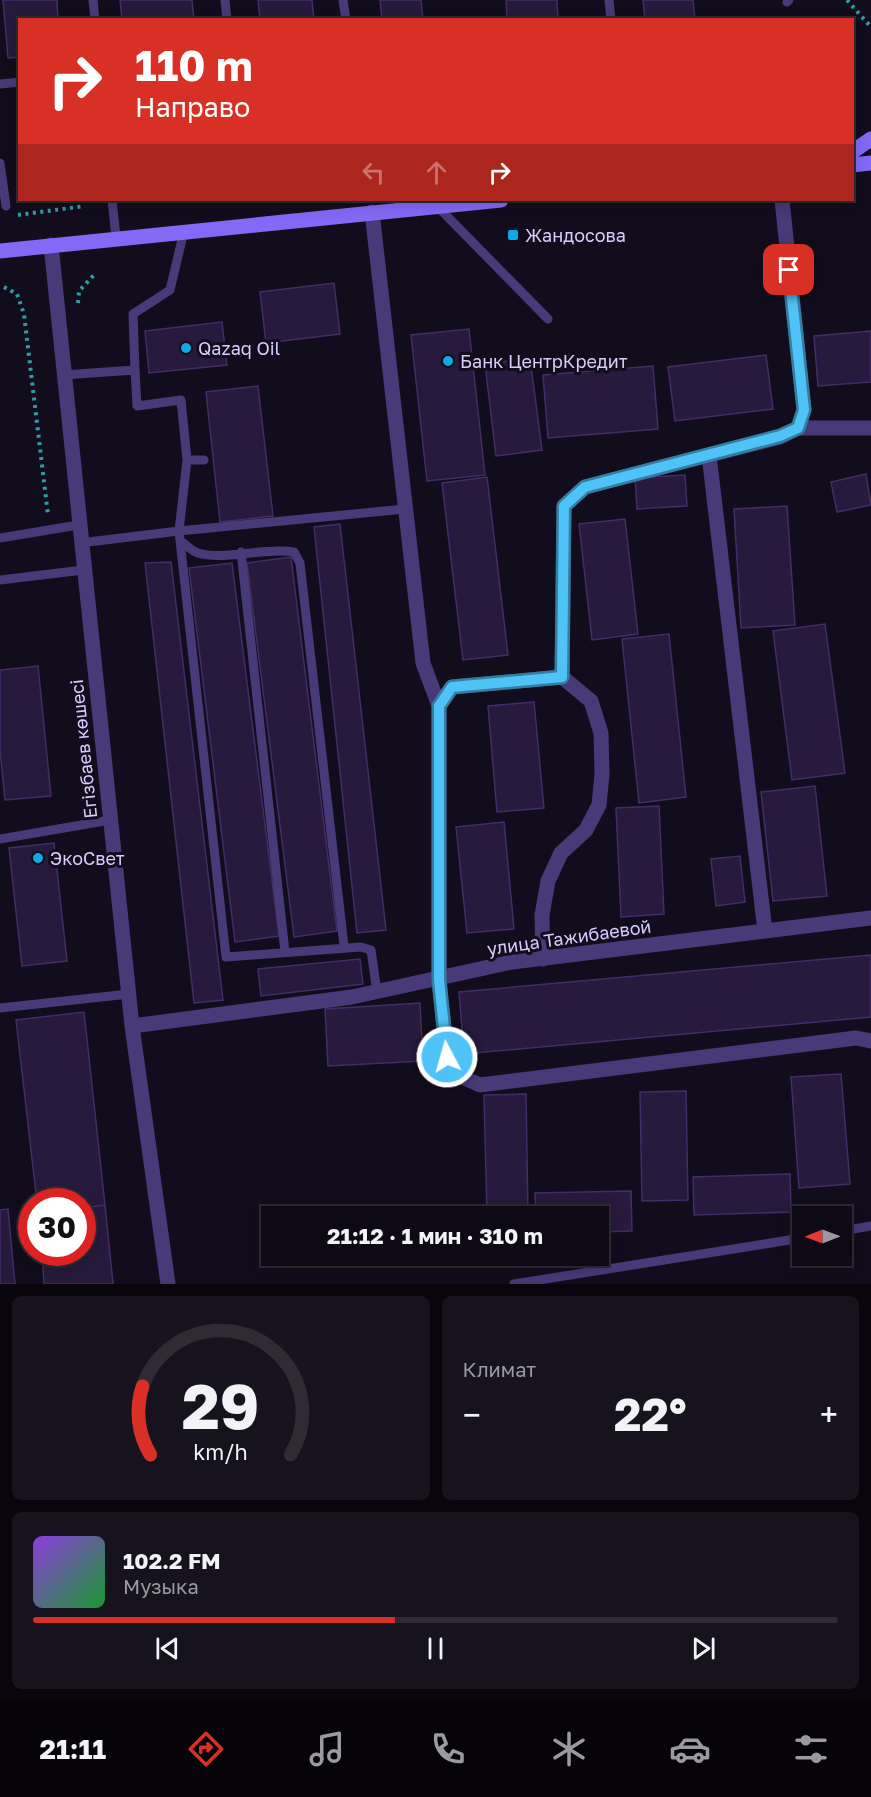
<!DOCTYPE html>
<html lang="ru">
<meta charset="utf-8">
<style>
body{margin:0;font-family:"Golos Text",sans-serif;background:#17131e;color:#f1f3f6;height:100vh;display:flex;flex-direction:column;font-size:22px;white-space:nowrap}
*{box-sizing:border-box;margin:0}
p{font-size:20px;color:#9b9aa0}
.icon{flex:none;width:33px;height:33px;fill:none;stroke:currentColor;stroke-width:2;stroke-linecap:round;stroke-linejoin:round}
.map{position:relative;height:1284px;overflow:hidden}
.panel{display:flex;flex-direction:column;gap:12px;padding:12px;background:#08060c;flex:1}
.panel>*{flex:none}
.hud{position:absolute;left:18px;top:18px;width:836px;height:183px;border-radius:0px;box-shadow:0 3px 15px #0003,0 0 0 2px #2e2b34;background:#d93025;color:#fff;overflow:hidden}
.needle{width:39px;rotate:269deg}
.buttons{position:absolute;left:792px;top:1206px;display:grid;gap:12px}
.buttons a{display:grid;place-items:center;width:60px;height:60px;border-radius:0px;background:#0e0a15;box-shadow:0 3px 15px #0003,0 0 0 2px #2e2b34;font-size:30px}
.speed{position:absolute;left:18px;top:1188px;display:flex;gap:12px;font-size:30px;font-weight:700;text-align:center}
.speed>*{display:grid;place-content:center;width:78px;height:78px;border-radius:50%;background:#0e0a15;box-shadow:0 3px 15px #0003,0 0 0 2px #2e2b34;line-height:1}
.speed .limit{border:9px solid #d22;background:#fff;color:#111}
.pin{position:absolute;display:grid;place-items:center;width:51px;height:51px;color:#fff;margin:-26px;border-radius:12px;box-shadow:0 3px 9px #0006}
.me{position:absolute;width:66px;margin:-33px;rotate:354deg;stroke-linejoin:round;filter:drop-shadow(0 0 4px #0008)}
.turn{display:flex;align-items:center;gap:21px;height:126px;padding:0 18px;font-size:27px}
.turn .icon{width:78px;height:78px;stroke-width:2.5}
.turn b{display:block;font-size:42px;line-height:51px}
.lanes{display:flex;align-items:center;height:57px;padding:0 18px;background:#0003;justify-content:center;gap:30px;direction:ltr}
.lanes .off{opacity:.35}
.big{font-size:45px;font-weight:700;line-height:1.1}
.panel .widget{flex:1;display:flex;flex-direction:column;justify-content:center;gap:9px;min-width:0;padding:0 21px;border-radius:9px;background:#17131e}
.panel .dial{align-items:center;gap:0}
.dial svg{height:156px;overflow:visible;fill:none;stroke:#2e2b34;stroke-width:7;stroke-linecap:round;text-anchor:middle}
.dial text{fill:#f1f3f6;stroke:none}
.song{display:flex;align-items:center;gap:18px}
.cover{width:72px;height:72px;border-radius:9px;background:linear-gradient(135deg,hsl(270 70% 55%),hsl(130 70% 35%))}
.played{height:6px;border-radius:3px;background:linear-gradient(90deg,#d93025 45%,#2e2b34 45%)}
.keys{display:flex;justify-content:space-around;direction:ltr}
.heat{display:flex;justify-content:space-between;align-items:center;font-size:33px;direction:ltr}
.panel .tiles{flex:1;display:grid;gap:12px;grid-template-columns:1fr 1fr}
.widget:last-child{grid-column:span 2}
.trip{position:absolute;left:261px;top:1206px;width:348px;height:60px;border-radius:0px;background:#0e0a15;box-shadow:0 3px 15px #0003,0 0 0 2px #2e2b34;font-weight:700;line-height:60px;text-align:center}
.tabs{display:flex;height:96px;justify-content:space-around;align-items:center;background:#060408;color:#9b9aa0}
.tabs .icon{width:42px;height:42px}
.tabs .selected{color:#d93025}
.tabs b{font-size:27px;color:#f1f3f6}
.map>svg:first-child{display:block}
.building{fill:#271a3c;stroke:#432d66;stroke-width:1.5}
.lines{fill:none;stroke-linecap:round;stroke-linejoin:round}
.path{stroke:#349aa7;stroke-width:4;stroke-dasharray:3 4.5;stroke-linecap:butt}
.service{stroke:#483a78;stroke-width:9}
.minor{stroke:#483a78;stroke-width:15}
.secondary{stroke:#8468f6;stroke-width:15}
.route-casing{stroke:#337fa1;stroke-width:15}
.route{stroke:#4fc3f7;stroke-width:10}
.poi-dot{fill:#0eaae5;stroke:#120d1c;stroke-width:2}
.labels{text-anchor:middle;dominant-baseline:central;stroke-width:6;stroke-linejoin:round;paint-order:stroke}
.poi-label{font-size:18px;fill:#d9cbfc;stroke:#120d1c;text-anchor:start}
.street-label{font-size:18px;fill:#d9cbfc;stroke:#120d1c}
</style>
<div class="map">
<svg width="871" height="1284" viewBox="0 0 871 1284">
<rect width="100%" height="100%" fill="#120d1c"/>
<path class="building" d="M3,0H57L58,20H20V57L8,58Z
M120,0H192L194,20H122Z
M258,0H312L314,20H260Z
M380,0H421L423,20H382Z
M506,0H557L558,20H507Z
M643,0H693L695,20H645Z
M334,283L340,334L266,343L260,292Z
M222,322L227,365L149,373L145,331Z
M469,329L485,475L427,481L411,335Z
M871,331V382L818,386L814,336Z
M766,355L773,409L675,421L668,367Z
M530,358L542,450L496,456L485,364Z
M653,366L658,429L548,438L543,375Z
M258,386L273,516L220,522L206,392Z
M866,474L871,505L837,512L831,482Z
M685,475L687,506L637,509L635,478Z
M487,477L508,655L463,660L442,483Z
M787,506L795,625L741,628L734,509Z
M625,519L638,634L592,640L579,524Z
M340,524L386,930L357,933L314,527Z
M291,557L337,931L294,937L247,563Z
M171,562L223,1000L194,1003L145,563Z
M232,563L279,936L235,942L189,568Z
M825,624L845,773L792,780L773,631Z
M669,634L686,797L639,803L622,639Z
M38,666L51,796L5,800L0,750V670Z
M534,702L544,808L497,812L488,706Z
M815,786L827,896L773,901L761,792Z
M659,806L664,914L621,917L616,808Z
M504,822L514,929L467,933L456,827Z
M54,843L67,961L22,966L9,848Z
M740,856L745,902L716,906L711,859Z
M871,955V1017L464,1054L459,992Z
M360,959L363,984L261,996L258,969Z
M420,1003L423,1061L328,1066L325,1009Z
M84,1012L105,1205L82,1208V1202H37L16,1020Z
M841,1074L850,1184L799,1188L791,1077Z
M686,1091L688,1200L642,1201L640,1092Z
M526,1094L528,1216H487L484,1095Z
M790,1174L791,1212L694,1215L693,1177Z
M631,1191L632,1231L598,1232V1216H536L535,1193Z
M105,1205L113,1284H44L42,1252H82V1208Z
M8,1209L15,1284H0V1210Z"/>
<g class="lines">
<path class="path" d="M847,0L871,27
M18,215L85,206
M4,287L17,294L24,314L48,515
M78,303L79,291L95,274"/>
<path class="service" d="M93,0L95,20
M225,0L227,20
M343,0L346,20
M609,0L611,20
M787,2L789,0
M0,84L20,82
M0,163L6,206
M112,200L116,237
M437,206L548,319
M135,370L137,406L181,400L187,460H204
M63,375L135,370L133,314L170,290L184,231
M187,460L179,531L405,509
M0,538L78,525
M182,542C186,545 192,551 198,553C223,561 265,547 294,552L300,563L344,946
M80,543L179,531L226,957L361,947L371,950L377,992
M241,552L285,952
M0,580L83,570
M0,839L110,820
M0,1008L129,994
M842,1231L871,1226
M514,1284L802,1238"/>
<path class="minor" d="M782,200L804,409L798,428
M372,212L423,663L439,706
M51,245L132,1026L168,1284
M871,428H798L780,437L585,487L564,506L562,677L452,687L439,706V980L447,1057L460,1076L480,1085L856,1038L871,1041
M709,455L765,931
M543,959L542,915L548,881L561,853L586,830L599,805L602,774L601,733L591,701L562,677
M132,1026L352,997L512,962L871,918"/>
<path class="secondary" d="M852,152L871,139
M852,165L871,163
M0,251L501,200"/>
</g>
<g class="lines">
<defs>
<path id="route" d="M447,1057L439,980V706L452,687L562,677L564,506L585,487L780,436L798,428L804,410L789,270"/>
</defs>
<use href="#route" class="route-casing"/>
<use href="#route" class="route"/>
</g>
<g class="poi-dot">
<rect x="507" y="229" width="12" height="12" rx="3"/>
<circle cx="186" cy="348" r="6"/>
<circle cx="448" cy="361" r="6"/>
<circle cx="38" cy="858" r="6"/>
</g>
<g class="labels">
<g class="poi-label">
<text x="525" y="235">Жандосова</text>
<text x="198" y="348">Qazaq Oil</text>
<text x="460" y="361">Банк ЦентрКредит</text>
<text x="50" y="858">ЭкоСвет</text>
</g>
<g class="street-label">
<text transform="translate(83 749) rotate(-96)">Егізбаев көшесі</text>
<text transform="translate(569 937) rotate(-8)">улица Тажибаевой</text>
</g>
</g>
</svg>
<div class="buttons">
<a><svg class="needle" viewBox="-14 -14 28 28"><path d="M0-13l5 13h-10z" fill="#e53935"/><path d="M0 13l5-13h-10z" fill="#9b9aa0"/></svg></a>
</div>
<div class="speed"><div class="limit">30</div></div>
<div class="pin" style="left:789px;top:270px;background:#d93025"><svg class="icon" aria-label="arrive" viewBox="0 0 24 24"><path d="M6 21V4h12l-3 4 3 4H6"/></svg></div>
<svg class="me" style="left:447px;top:1057px" viewBox="-20 -20 40 40"><circle r="17" fill="#4fc3f7" stroke="#fff" stroke-width="3"/><path d="M0-11L8 9 0 5-8 9z" fill="#fff"/></svg>
<div class="trip">21:12 · 1 мин · 310 m</div>
<div class="hud">
<div class="turn"><svg class="icon" aria-label="right" viewBox="0 0 24 24"><path d="M7 20v-9h11M14 6l5 5-5 5"/></svg><div><b>110 m</b>Направо</div></div>
<div class="lanes"><svg class="icon off" aria-label="left" viewBox="0 0 24 24"><path d="M17 20v-9H6M10 6l-5 5 5 5"/></svg><svg class="icon off" aria-label="ahead" viewBox="0 0 24 24"><path d="M12 20V5M6 11l6-6 6 6"/></svg><svg class="icon" aria-label="right" viewBox="0 0 24 24"><path d="M7 20v-9h11M14 6l5 5-5 5"/></svg></div>
</div>
</div>
<section class="panel">
<div class="tiles">
<div class="widget dial"><svg viewBox="0 0 100 80">
<path d="M14 69A42 42 0 1 1 86 69"/>
<path d="M14 69A42 42 0 0 1 10 34" stroke="#d93025"/>
<text x="50" y="56" font-size="32" font-weight="700">29</text>
<text x="50" y="72" font-size="11">km/h</text>
</svg></div>
<div class="widget"><p>Климат</p>
<div class="heat"><a>−</a><b class="big">22°</b><a>+</a></div>
</div>
<div class="widget">
<div class="song"><i class="cover"></i><div><b>102.2 FM</b><p>Музыка</p></div></div>
<div class="played"></div>
<div class="keys"><svg class="icon" aria-label="previous" viewBox="0 0 24 24"><path d="M18 5L8 12l10 7zM5 5v14"/></svg><svg class="icon" aria-label="pause" viewBox="0 0 24 24"><path d="M8 5v14M16 5v14"/></svg><svg class="icon" aria-label="next" viewBox="0 0 24 24"><path d="M6 5l10 7-10 7zM19 5v14"/></svg></div>
</div>
</div>
</section>
<nav class="tabs">
<b>21:11</b>
<svg class="icon selected" aria-label="directions" viewBox="0 0 24 24"><path d="M12 3l9 9-9 9-9-9zM9 14v-3h6M13 9l2 2-2 2"/></svg>
<svg class="icon" aria-label="music" viewBox="0 0 24 24"><path d="M9 18V5l10-2v13"/><circle cx="6" cy="18" r="3"/><circle cx="16" cy="16" r="3"/></svg>
<svg class="icon" aria-label="phone" viewBox="0 0 24 24"><path d="M5 4h4l2 5-3 2q2 4 5 5l2-3 5 2v4C11 20 4 13 5 4z"/></svg>
<svg class="icon" aria-label="climate" viewBox="0 0 24 24"><path d="M12 3v18M4 7l16 10M4 17L20 7"/></svg>
<svg class="icon" aria-label="car" viewBox="0 0 24 24"><path d="M5 17H2v-5l4-1 3-4h7l3 4 3 1v5h-3M9 17h6M6 11h13"/><circle cx="7" cy="17" r="2"/><circle cx="17" cy="17" r="2"/></svg>
<svg class="icon" aria-label="filters" viewBox="0 0 24 24"><path d="M4 7h16M4 17h16"/><circle cx="9" cy="7" r="2"/><circle cx="15" cy="17" r="2"/></svg>
</nav>
